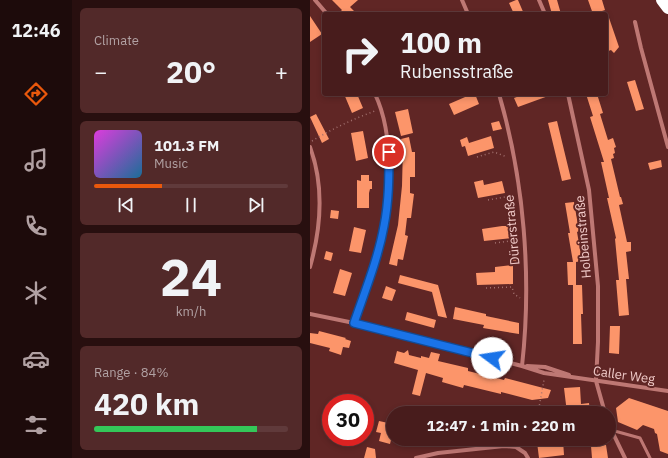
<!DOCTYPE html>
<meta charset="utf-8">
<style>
body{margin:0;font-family:"IBM Plex Sans",sans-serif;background:#522929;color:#f1f3f6;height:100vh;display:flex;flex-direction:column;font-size:15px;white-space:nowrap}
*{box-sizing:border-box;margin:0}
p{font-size:13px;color:#b1a1a3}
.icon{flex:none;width:22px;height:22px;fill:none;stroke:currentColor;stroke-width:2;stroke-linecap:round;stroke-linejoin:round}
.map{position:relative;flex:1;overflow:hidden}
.details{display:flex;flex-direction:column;gap:8px;padding:8px;background:#280f0f;width:238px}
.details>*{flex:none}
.guide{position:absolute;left:12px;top:12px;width:286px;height:84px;border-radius:4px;box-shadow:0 2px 6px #0003,0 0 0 1px #603a3b;background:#481c1c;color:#f1f3f6;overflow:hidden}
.speed{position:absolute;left:12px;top:394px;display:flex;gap:8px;font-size:20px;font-weight:700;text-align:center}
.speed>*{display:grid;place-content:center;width:52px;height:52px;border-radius:50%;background:#481c1c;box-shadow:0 2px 6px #0003,0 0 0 1px #603a3b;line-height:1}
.speed .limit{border:6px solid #d22;background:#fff;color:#111}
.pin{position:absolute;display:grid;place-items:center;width:34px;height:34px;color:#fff;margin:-17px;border:2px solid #fff;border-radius:50%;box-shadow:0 1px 4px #0007}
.me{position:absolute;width:44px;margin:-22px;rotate:284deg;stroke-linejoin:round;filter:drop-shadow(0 0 3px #0008)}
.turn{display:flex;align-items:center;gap:14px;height:84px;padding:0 12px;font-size:18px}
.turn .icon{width:52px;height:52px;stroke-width:2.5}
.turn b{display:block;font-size:28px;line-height:34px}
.big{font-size:30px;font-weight:700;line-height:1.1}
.details .widget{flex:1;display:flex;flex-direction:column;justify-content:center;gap:6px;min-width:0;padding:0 14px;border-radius:6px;background:#522929}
.details .dial{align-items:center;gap:0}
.dial b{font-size:52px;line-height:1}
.song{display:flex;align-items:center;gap:12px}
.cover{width:48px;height:48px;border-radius:6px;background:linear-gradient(135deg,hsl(300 70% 55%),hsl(200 70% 35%))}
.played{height:4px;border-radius:2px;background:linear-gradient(90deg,#ea580c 35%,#603a3b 35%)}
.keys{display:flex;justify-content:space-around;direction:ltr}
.heat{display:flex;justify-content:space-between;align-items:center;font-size:22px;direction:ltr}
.charge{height:6px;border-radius:3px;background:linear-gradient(90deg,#34c759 84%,#603a3b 0)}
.trip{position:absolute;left:76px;top:406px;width:230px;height:40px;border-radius:20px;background:#481c1c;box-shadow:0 2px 6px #0003,0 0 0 1px #603a3b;font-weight:700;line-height:40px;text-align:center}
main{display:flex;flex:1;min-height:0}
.dock{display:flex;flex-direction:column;width:72px;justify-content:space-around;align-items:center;background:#1d0b0b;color:#b1a1a3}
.dock .icon{width:28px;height:28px}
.dock .active{color:#ea580c}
.dock b{font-size:18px;color:#f1f3f6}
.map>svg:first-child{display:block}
.building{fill:#fc956a}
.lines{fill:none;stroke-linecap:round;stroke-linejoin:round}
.path{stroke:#a1706e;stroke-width:1.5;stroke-dasharray:1 3;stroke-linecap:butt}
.service{stroke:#be7874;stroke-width:3}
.minor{stroke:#be7874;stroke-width:4}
.motorway{stroke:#fff;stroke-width:12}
.route-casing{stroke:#114b97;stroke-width:10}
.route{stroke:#1a73e8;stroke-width:7}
.labels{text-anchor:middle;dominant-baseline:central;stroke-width:4;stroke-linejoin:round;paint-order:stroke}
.street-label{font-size:13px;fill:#f0cac8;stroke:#602625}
</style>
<main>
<nav class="dock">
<b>12:46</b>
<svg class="icon active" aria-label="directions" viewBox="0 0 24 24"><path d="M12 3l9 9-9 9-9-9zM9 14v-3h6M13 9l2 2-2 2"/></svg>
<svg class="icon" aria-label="music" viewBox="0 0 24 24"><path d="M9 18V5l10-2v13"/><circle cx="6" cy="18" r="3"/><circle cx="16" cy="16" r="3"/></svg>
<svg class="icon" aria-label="phone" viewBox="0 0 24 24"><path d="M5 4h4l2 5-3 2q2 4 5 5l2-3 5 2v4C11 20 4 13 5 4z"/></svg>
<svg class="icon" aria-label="climate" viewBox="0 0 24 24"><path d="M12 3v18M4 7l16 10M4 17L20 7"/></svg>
<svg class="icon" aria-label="car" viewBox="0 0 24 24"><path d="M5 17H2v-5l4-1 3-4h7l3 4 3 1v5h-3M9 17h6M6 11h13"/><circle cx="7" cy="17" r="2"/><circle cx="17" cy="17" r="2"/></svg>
<svg class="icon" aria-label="filters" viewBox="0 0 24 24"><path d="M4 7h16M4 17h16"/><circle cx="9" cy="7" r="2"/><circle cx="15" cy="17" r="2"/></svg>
</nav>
<section class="details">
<div class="widget"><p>Climate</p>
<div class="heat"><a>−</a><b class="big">20°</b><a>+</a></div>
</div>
<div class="widget">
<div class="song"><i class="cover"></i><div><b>101.3 FM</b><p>Music</p></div></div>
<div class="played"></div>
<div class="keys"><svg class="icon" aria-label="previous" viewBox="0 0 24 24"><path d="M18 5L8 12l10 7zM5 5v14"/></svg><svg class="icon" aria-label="pause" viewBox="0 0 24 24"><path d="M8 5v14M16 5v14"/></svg><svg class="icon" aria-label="next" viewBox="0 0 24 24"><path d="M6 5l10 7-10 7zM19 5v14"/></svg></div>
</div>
<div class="widget dial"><b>24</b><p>km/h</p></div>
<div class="widget"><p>Range · 84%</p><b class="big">420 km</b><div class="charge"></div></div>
</section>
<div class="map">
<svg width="358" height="458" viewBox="0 0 358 458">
<rect width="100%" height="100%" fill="#602625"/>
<path class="building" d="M22,0H48L40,7L47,14H28L32,10Z
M206,0H208L214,14H204L199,3Z
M238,0H247L251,14H242Z
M278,0H292L295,10L283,14Z
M298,15L309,47L304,53L301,50L296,52V16Z
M0,16L12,34L0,42Z
M325,80L334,109L326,111L317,82Z
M34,94H47L53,108L42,113Z
M162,94H165L169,104L144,115L139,104Z
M215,94H241V95L208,107L204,98Z
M276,94H287L293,113L290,114L298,140L303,138L306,147L304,148L305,153L303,154L304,158L301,159L310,197H311L313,204L309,205L317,242H321V251L316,252L319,279H316L319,315L309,316L306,280H309L305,239L306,238L297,198H299L291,162H294L280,117L283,116Z
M98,109L103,133L91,136L85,112Z
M6,114L19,139L12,143L0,117Z
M189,121L192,129L183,131L181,123Z
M247,121L261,179L252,181L238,123Z
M53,131L58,158L46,161L41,133Z
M181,136L184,148L158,156L155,146L152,147L150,140L157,137L159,143Z
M99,137L102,152H105V177H100V193L104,194L101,218H97L95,235L98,236L93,260L88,259L87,266L79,264L88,225L92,186L93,146L91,139Z
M351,160L352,167L340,170L338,163Z
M51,175H59V181H62V189H60L59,193V208H47V180L51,181Z
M173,180L174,185L192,181L195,193L168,198L164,182Z
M264,202L269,231L267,232L272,261L266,262V285H272L273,314H271L272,344H263V285H258L257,262H263L258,233H260L255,203Z
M21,210L29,211L28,219L20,218Z
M192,226H200L202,238L174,241L172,229Z
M44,227L56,230L51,253L39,251Z
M16,251L23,253L21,261L14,259Z
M209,256L210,265H202L201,257Z
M203,265V284L167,285L166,273L185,272V267Z
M30,269L42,273L35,296L23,293Z
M90,275L128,285L137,318L128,316L122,292L88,283Z
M76,286L86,290L82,301L72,298Z
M145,307L176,314V316L209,323V334L173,328L174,325L143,319Z
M97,312L126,320L124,328L95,320Z
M300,326H310L309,354L299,353Z
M9,331L36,338L35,339L41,341L39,348L33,347L31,355L19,351L20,348L0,343V333L8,334Z
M98,350L99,355L111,358V356L119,358L121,352L130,354L128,361L158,368V371L194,380L195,378L241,390L238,398L222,400L191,392V394L154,385L153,388L132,382L133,378L116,373L110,396L102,394L108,370L84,363L87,351L94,353Z
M270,387L271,404L279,403L280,413H257L254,388Z
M319,398L358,411V454L350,451L347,434L345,433L344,429L333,425L327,430L308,422L306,408Z
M69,421L83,424V440H81L80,444L69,441L71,433L66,432Z
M248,440H253L254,455L229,458L227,442Z
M296,445L298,458H282L281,446Z
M57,447L65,449L66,458H54Z"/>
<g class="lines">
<path class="path" d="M72,96L78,94
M2,141C22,129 43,119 65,111
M167,157L184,152L197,157
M178,200L195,197L200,202L204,203
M185,243L200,241L204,245L207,246
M176,288L202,287L204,294L210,298
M228,413L234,380
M217,446L221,439"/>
<path class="service" d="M301,430L330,438L340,458"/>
<path class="minor" d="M5,0L17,14
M152,0L158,14
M229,0L235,14
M325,22L331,48L358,147
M189,94C214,180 222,277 212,366
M258,94L279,190L288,286V342L286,381L295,413
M0,147C14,185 11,228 0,267
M0,314L44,323L212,366L234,373L358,391
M44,323C55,291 67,260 74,227C78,208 79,188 79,169C79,143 76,117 65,94
M217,366L235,367L259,375
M299,425L315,458
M106,458L128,453L194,446L206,447L215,453L218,458"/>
<path class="motorway" d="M352,0L358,8"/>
</g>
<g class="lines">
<defs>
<path id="route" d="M79,152C79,176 79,201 74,226C68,259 55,291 44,323L182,358"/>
</defs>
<use href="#route" class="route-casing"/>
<use href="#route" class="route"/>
</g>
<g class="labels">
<g class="street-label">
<text transform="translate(202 230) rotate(-95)">Dürerstraße</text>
<text transform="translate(273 237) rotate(-95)">Holbeinstraße</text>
<text transform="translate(314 375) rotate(8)">Caller Weg</text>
</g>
</g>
</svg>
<div class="speed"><div class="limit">30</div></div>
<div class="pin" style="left:79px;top:152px;background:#d93025"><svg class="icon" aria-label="arrive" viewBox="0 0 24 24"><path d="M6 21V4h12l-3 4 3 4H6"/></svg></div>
<svg class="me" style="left:182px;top:358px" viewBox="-20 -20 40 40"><circle r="19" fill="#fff"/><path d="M0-13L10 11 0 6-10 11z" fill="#1a73e8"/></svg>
<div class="trip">12:47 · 1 min · 220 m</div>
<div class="guide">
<div class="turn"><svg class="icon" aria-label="right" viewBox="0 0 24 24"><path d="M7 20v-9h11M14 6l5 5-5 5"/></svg><div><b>100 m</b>Rubensstraße</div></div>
</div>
</div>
</main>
